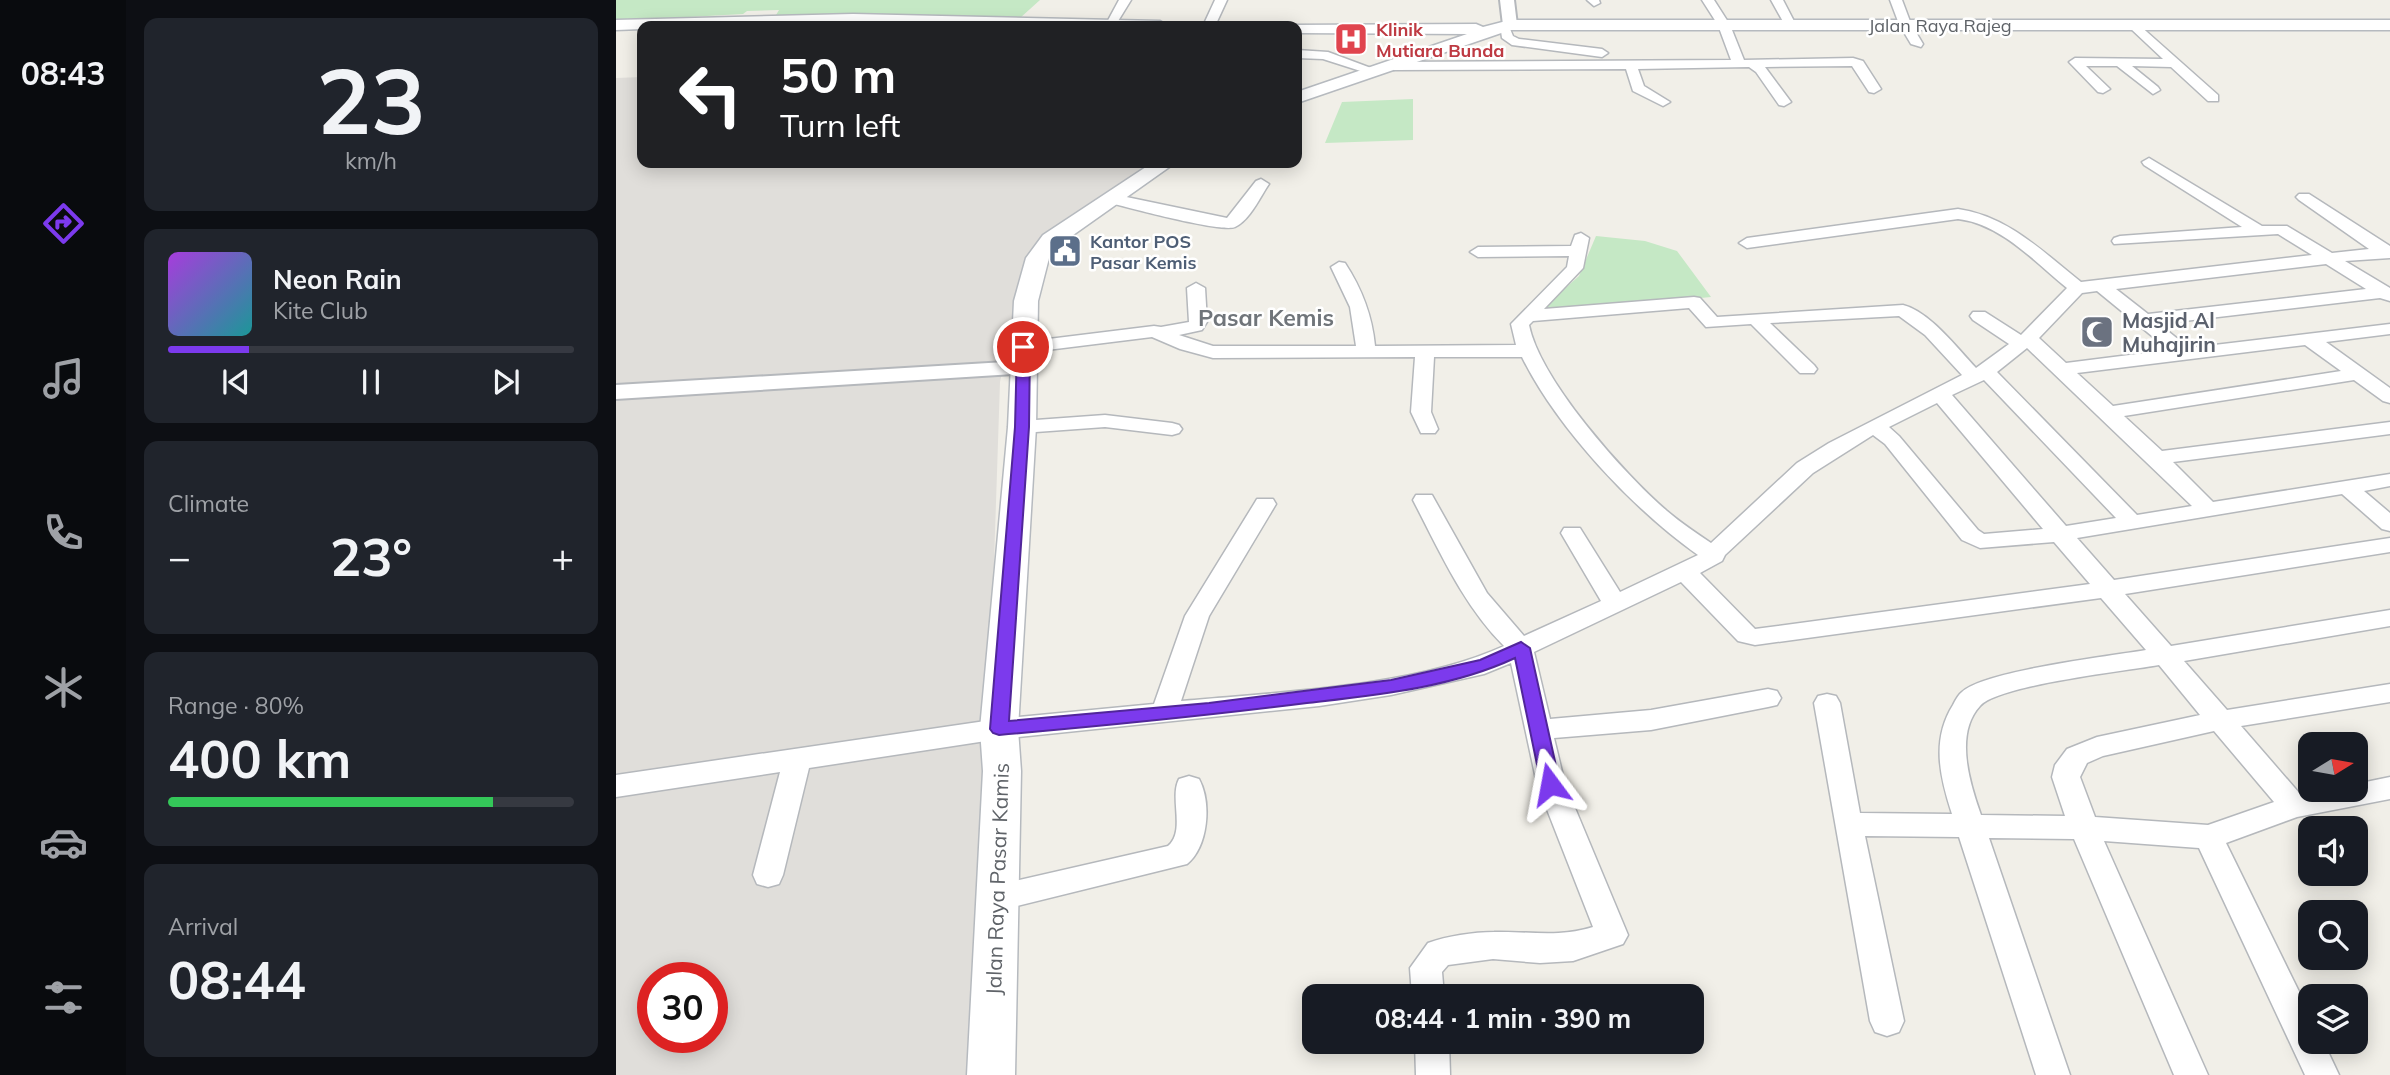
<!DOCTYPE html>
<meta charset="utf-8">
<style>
body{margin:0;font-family:Mulish,sans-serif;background:#20242c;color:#f1f3f6;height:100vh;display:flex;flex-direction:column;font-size:26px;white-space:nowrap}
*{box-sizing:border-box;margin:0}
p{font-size:23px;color:#9ea1a6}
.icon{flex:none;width:38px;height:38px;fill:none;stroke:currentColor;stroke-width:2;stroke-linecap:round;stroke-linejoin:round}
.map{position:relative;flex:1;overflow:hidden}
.panel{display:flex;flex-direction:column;gap:18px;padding:18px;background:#0d0f14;width:490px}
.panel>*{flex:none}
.top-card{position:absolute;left:21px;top:21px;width:665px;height:147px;border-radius:14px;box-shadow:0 4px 18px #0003;background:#202124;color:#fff;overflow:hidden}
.needle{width:46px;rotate:79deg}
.fabs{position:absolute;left:1682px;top:732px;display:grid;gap:14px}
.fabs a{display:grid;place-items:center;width:70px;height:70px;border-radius:14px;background:#171b24;box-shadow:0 4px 18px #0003;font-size:35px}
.speed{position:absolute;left:21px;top:962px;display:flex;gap:14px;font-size:35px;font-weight:700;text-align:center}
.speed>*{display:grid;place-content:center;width:91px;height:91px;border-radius:50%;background:#171b24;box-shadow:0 4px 18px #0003;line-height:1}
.speed .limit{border:10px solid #d22;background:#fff;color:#111}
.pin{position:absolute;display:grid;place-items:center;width:60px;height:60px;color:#fff;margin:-30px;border:4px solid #fff;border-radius:50%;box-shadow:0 2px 7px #0007}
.me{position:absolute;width:77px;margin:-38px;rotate:347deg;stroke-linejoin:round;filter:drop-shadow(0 0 5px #0008)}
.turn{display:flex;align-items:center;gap:24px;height:147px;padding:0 28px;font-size:32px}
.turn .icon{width:91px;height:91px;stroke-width:2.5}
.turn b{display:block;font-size:49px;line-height:60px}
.big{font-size:52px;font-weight:700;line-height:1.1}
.panel .tile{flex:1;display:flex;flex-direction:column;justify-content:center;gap:10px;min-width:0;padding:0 24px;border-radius:14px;background:#20242c}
.panel .dial{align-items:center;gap:0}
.dial b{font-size:91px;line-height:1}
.song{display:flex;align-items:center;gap:21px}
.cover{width:84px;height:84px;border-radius:10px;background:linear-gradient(135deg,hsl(280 70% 55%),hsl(180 70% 35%))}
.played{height:7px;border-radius:4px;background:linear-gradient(90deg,#7c3aed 20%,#363941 20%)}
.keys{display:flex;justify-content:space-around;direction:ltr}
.heat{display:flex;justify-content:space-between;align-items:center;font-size:38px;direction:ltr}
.charge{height:10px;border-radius:5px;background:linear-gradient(90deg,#34c759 80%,#363941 0)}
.trip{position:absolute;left:686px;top:984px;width:402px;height:70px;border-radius:14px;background:#171b24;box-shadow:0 4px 18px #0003;font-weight:700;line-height:70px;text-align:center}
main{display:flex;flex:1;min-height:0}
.tabs{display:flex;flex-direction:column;width:126px;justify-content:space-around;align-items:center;background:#090b0e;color:#9ea1a6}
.tabs .icon{width:49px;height:49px}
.tabs .active{color:#7c3aed}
.tabs b{font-size:32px;color:#f1f3f6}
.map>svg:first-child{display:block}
.industrial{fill:#e0deda;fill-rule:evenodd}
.green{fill:#c5e8c5}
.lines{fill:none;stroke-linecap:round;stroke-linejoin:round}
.minor-casing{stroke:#b5b8bc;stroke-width:3}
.tertiary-casing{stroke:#b5b8bc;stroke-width:4}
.secondary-casing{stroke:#b6babf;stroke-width:3}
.minor{fill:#fff;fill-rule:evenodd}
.tertiary{fill:#fff;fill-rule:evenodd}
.secondary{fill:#fff;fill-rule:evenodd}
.route{fill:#7c3aed;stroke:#51269a;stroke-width:2}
.labels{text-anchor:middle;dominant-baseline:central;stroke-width:5;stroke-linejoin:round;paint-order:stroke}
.far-street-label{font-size:18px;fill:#5f6368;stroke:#fff}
.far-health-label{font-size:18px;font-weight:bold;fill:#be3a42;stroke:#fff;text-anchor:start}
.far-service-label{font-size:18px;font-weight:bold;fill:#4e5e75;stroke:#fff;text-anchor:start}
.worship-label{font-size:21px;font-weight:bold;fill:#5b616d;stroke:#fff;text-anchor:start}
.street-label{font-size:21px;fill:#5f6368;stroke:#fff}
.far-district-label{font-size:23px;font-weight:bold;fill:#70757a;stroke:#fff}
</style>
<main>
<nav class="tabs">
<b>08:43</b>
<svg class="icon active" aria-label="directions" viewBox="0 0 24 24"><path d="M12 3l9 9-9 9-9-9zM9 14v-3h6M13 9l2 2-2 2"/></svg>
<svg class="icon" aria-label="music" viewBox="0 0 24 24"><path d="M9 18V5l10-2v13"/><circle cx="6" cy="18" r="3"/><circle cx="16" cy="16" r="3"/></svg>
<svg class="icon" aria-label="phone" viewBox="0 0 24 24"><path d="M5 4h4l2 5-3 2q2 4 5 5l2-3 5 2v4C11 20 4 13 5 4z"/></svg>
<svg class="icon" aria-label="climate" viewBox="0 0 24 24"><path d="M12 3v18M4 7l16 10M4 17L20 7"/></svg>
<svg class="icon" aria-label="car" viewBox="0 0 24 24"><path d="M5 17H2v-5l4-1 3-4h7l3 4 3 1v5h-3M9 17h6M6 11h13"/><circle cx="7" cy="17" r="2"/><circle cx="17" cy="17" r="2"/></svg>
<svg class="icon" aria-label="filters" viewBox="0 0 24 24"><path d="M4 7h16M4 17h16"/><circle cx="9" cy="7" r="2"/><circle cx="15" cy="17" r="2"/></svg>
</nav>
<section class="panel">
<div class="tile dial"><b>23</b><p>km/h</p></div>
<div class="tile">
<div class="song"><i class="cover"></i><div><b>Neon Rain</b><p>Kite Club</p></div></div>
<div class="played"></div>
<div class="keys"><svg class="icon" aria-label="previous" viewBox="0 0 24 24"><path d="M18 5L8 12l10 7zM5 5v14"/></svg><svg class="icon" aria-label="pause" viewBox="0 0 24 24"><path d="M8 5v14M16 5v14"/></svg><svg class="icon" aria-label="next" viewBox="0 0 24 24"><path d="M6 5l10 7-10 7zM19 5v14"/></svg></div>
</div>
<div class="tile"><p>Climate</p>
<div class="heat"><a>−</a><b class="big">23°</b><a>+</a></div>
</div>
<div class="tile"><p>Range · 80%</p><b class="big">400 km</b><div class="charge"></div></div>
<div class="tile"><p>Arrival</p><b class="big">08:44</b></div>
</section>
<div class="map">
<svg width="1774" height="1075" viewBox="0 0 1774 1075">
<rect width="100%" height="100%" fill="#f1efe8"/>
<path class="industrial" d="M26,77V163H540L412,254L384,382L361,1075H0V78ZM37,978H96V1038H37Z"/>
<path class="green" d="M0,0H424L404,18L160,15L163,10L131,11L127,14L0,21Z
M797,99V140L709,143L726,102Z
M980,236L1029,241L1061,251L1095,297L920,314L963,276Z"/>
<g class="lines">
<defs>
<path id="minor" d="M503,0H515L499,26H489Z
M599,0H611L599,26H587Z
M971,0H983L984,3L978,6Z
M1086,0H1098L1114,25L1128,60L1237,58L1247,61L1265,89L1258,93L1253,92L1236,66L1149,67L1175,102L1168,106L1163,105L1140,72L1133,67L1022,69L1028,86L1054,102L1047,106L1017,91L1010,69L778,70L772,66L778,62L1115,60L1102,25Z
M1155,0H1167L1180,25L1178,27H1170Z
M1274,0H1286L1295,24L1307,44L1305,47L1295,44L1283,24Z
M884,24H892L897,36L903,39L986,49L992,53L986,57L896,45L886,38Z
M1514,24H1522L1602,95V101H1592L1555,67L1516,66L1542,87L1544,90L1537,94L1501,66H1470L1494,89L1487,93L1482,92L1453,62L1459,58L1547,59L1514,28Z
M681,50L712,52L763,71L757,75L707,59L681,58Z
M1533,158L1646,226H1671L1716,253L1753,249L1683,200L1680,197L1683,194H1693L1774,246V258L1729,261L1774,288V301L1764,298L1543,324L1573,348L1774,324V334L1710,342L1774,388V403L1767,401L1738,380L1508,416L1546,451L1774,422V434L1557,462L1597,502L1774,474V486L1748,491L1774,513V531L1766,529L1726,494L1461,538L1498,580L1774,538V552L1509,594L1555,646L1774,610V626L1568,661L1611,710L1774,684V702L1625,726L1684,794L1709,789H1740V784L1774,777V799L1681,817L1610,843L1694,1014V1041H1707L1723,1075H1689L1583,848L1488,841L1592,1075H1558L1458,839L1373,838L1454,1075H1420L1343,837L1249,836L1288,1021L1283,1032L1271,1036L1259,1032L1254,1021L1198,703L1202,696L1211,694L1220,696L1224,703L1244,813L1336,814C1324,777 1315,740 1337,705C1339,701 1342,695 1346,692C1367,671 1495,656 1530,650L1485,598L1139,645L1122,641L1065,582L918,652L934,719L1035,710L1152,689L1161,691L1165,698L1161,705L1152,707L1035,730L938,738L949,784L1012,935L1007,944L957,961L924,963L877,959L832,965L826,972L828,996H796L794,968L812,943C831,936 857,932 878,932C914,931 941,938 977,927L921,784L895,663L868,674L775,695L703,706L383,739L193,768L167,875L163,884L152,887L141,884L137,875L164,772L0,797V775L383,719L538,704L569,616L638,504L641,499H657L660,504L593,616L565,701C664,692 798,687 888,646C847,605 823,550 797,500L800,495H816L871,593L908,636L985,601L945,533L948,528H964L1004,592L1082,555C1017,509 941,428 906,357H818L815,412L822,429L819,433H805L795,412L799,357L597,358L564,349L536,337L407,353L400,351L398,347L400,343L538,326L545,327L573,322L571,288L580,283L589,288L591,322L586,330L563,335L597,346H740L734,307L715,267L723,262L729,263C746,289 756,315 759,346L900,345L895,324L951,267L953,256L862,257L854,252L862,247L955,246L959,235L965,233L973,238L967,268L928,309L1078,297L1084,298L1101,317L1287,305C1313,311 1342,349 1360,368L1393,344L1357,320L1354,316L1357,312H1369L1405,335L1451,288C1419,262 1385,224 1342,219L1131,248L1123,243L1131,238L1342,209C1392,216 1427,252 1465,282L1696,255L1662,234L1498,244L1496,241L1498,238L1504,236L1626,227L1528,165L1526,162ZM1710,264L1750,289L1532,314L1500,289ZM1481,291L1553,350L1450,363L1423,338L1466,293ZM1073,308L1090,327L1135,324L1184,373H1198L1201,369L1198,365L1154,323L1283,316L1309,335L1346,375L1213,443L1181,463L1095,543C1080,533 1065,523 1051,511C1008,474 924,380 913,325L917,321ZM1689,345L1725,371L1497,406L1461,373ZM1411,348L1576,506L1521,515L1381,372ZM1368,380L1500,518L1450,526L1336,395ZM1321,403L1427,529L1368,534L1362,530L1283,436L1273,427ZM1257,435L1269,444L1346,540L1364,548L1438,542L1474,584L1139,629L1084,573L1106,561L1109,555L1197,473ZM1543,665L1584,715L1481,737L1451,749L1439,765L1436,777L1449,816L1365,815C1354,784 1338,734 1364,706C1382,685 1510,671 1543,665ZM1598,731L1658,802L1592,825L1479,817L1464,777L1471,763L1487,756Z
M645,179L653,184C644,197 634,220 619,227C606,233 510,207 491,202L488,199L496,194L611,218L640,181Z
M489,415L556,423L563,425L566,429L563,433L556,435L489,427L406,433L399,431L396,427L399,423L406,421Z
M573,776L583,779C596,803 592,847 571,864L381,911L370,907L366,898L370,889L381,885L552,846C570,831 553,798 563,779Z
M799,1041H833L834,1075H800Z"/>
<path id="tertiary" d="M884,0H898L901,25L899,28H889L887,25Z
M407,361L415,363L419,368L415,373L0,399V385Z"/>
<path id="secondary" d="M237,14L544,21L552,26L237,24L26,26V29L0,30V20Z
M894,20H1774V30H894L681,103V92L851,34L681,33V26L675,25L860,24L867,27Z
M536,163H559L443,245L433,258L422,301L420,427L402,729L405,771L399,1075H351L367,771L364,729L392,427L398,301L410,258L427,235Z"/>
</defs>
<use href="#minor" class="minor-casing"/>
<use href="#tertiary" class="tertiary-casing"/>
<use href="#secondary" class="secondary-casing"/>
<use href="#minor" class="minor"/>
<use href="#tertiary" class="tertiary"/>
<use href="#secondary" class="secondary"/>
</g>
<path class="route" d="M407,343L414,347L413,427L393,721L593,703L775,680L864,660L905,642L914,648L944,784L941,789L934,792L928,789L925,784L899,658C835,688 760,695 691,703C589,716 486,726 383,735L377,733L374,729L399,427L401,347Z"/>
<defs>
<symbol id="hospital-square" viewBox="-11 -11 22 22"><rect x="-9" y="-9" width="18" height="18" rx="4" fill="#e0444e" stroke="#fff"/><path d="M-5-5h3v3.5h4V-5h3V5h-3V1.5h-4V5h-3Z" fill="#fff"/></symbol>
<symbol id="civic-square" viewBox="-11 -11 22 22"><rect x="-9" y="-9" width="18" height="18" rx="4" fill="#5c6f8a" stroke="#fff"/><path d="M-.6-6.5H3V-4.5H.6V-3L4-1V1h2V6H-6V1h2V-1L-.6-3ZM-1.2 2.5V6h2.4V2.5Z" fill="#fff"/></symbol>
<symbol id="mosque-square" viewBox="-11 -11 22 22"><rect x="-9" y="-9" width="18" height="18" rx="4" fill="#6b7280" stroke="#fff"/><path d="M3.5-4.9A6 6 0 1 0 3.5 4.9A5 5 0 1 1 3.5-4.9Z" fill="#fff"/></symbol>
</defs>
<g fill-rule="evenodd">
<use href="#hospital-square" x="716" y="20" width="38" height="38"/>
<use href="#civic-square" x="430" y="232" width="38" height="38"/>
<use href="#mosque-square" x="1462" y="313" width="38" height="38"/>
</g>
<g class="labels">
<g class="far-street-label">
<text x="1324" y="25">Jalan Raya Rajeg</text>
</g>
<g class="far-health-label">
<text x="760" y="29">Klinik<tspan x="760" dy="21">Mutiara Bunda</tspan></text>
</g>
<g class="far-service-label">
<text x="474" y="241">Kantor POS<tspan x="474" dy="21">Pasar Kemis</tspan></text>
</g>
<g class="worship-label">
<text x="1506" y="320">Masjid Al<tspan x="1506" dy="24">Muhajirin</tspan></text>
</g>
<g class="street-label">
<text transform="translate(381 879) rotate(-88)">Jalan Raya Pasar Kamis</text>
</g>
<g class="far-district-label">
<text x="650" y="317">Pasar Kemis</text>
</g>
</g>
</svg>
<div class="fabs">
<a><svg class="needle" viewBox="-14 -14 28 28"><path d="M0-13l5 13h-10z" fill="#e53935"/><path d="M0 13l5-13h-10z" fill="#9ea1a6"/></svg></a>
<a><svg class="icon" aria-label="sound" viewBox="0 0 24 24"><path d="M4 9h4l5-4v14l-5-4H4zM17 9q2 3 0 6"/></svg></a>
<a><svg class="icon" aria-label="search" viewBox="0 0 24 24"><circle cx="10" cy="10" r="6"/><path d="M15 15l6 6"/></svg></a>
<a><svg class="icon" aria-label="layers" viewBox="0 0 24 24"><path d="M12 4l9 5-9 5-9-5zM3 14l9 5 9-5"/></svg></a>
</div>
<div class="speed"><div class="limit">30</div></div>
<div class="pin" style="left:407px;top:347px;background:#d93025"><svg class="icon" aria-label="arrive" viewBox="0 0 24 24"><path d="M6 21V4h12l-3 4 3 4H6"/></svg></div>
<svg class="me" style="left:934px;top:784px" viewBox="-20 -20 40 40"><path d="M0-17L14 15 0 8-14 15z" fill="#7c3aed" stroke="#fff" stroke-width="4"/></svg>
<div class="trip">08:44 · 1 min · 390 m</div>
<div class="top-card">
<div class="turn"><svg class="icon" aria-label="left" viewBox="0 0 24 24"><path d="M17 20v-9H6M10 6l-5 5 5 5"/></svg><div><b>50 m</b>Turn left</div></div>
</div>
</div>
</main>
